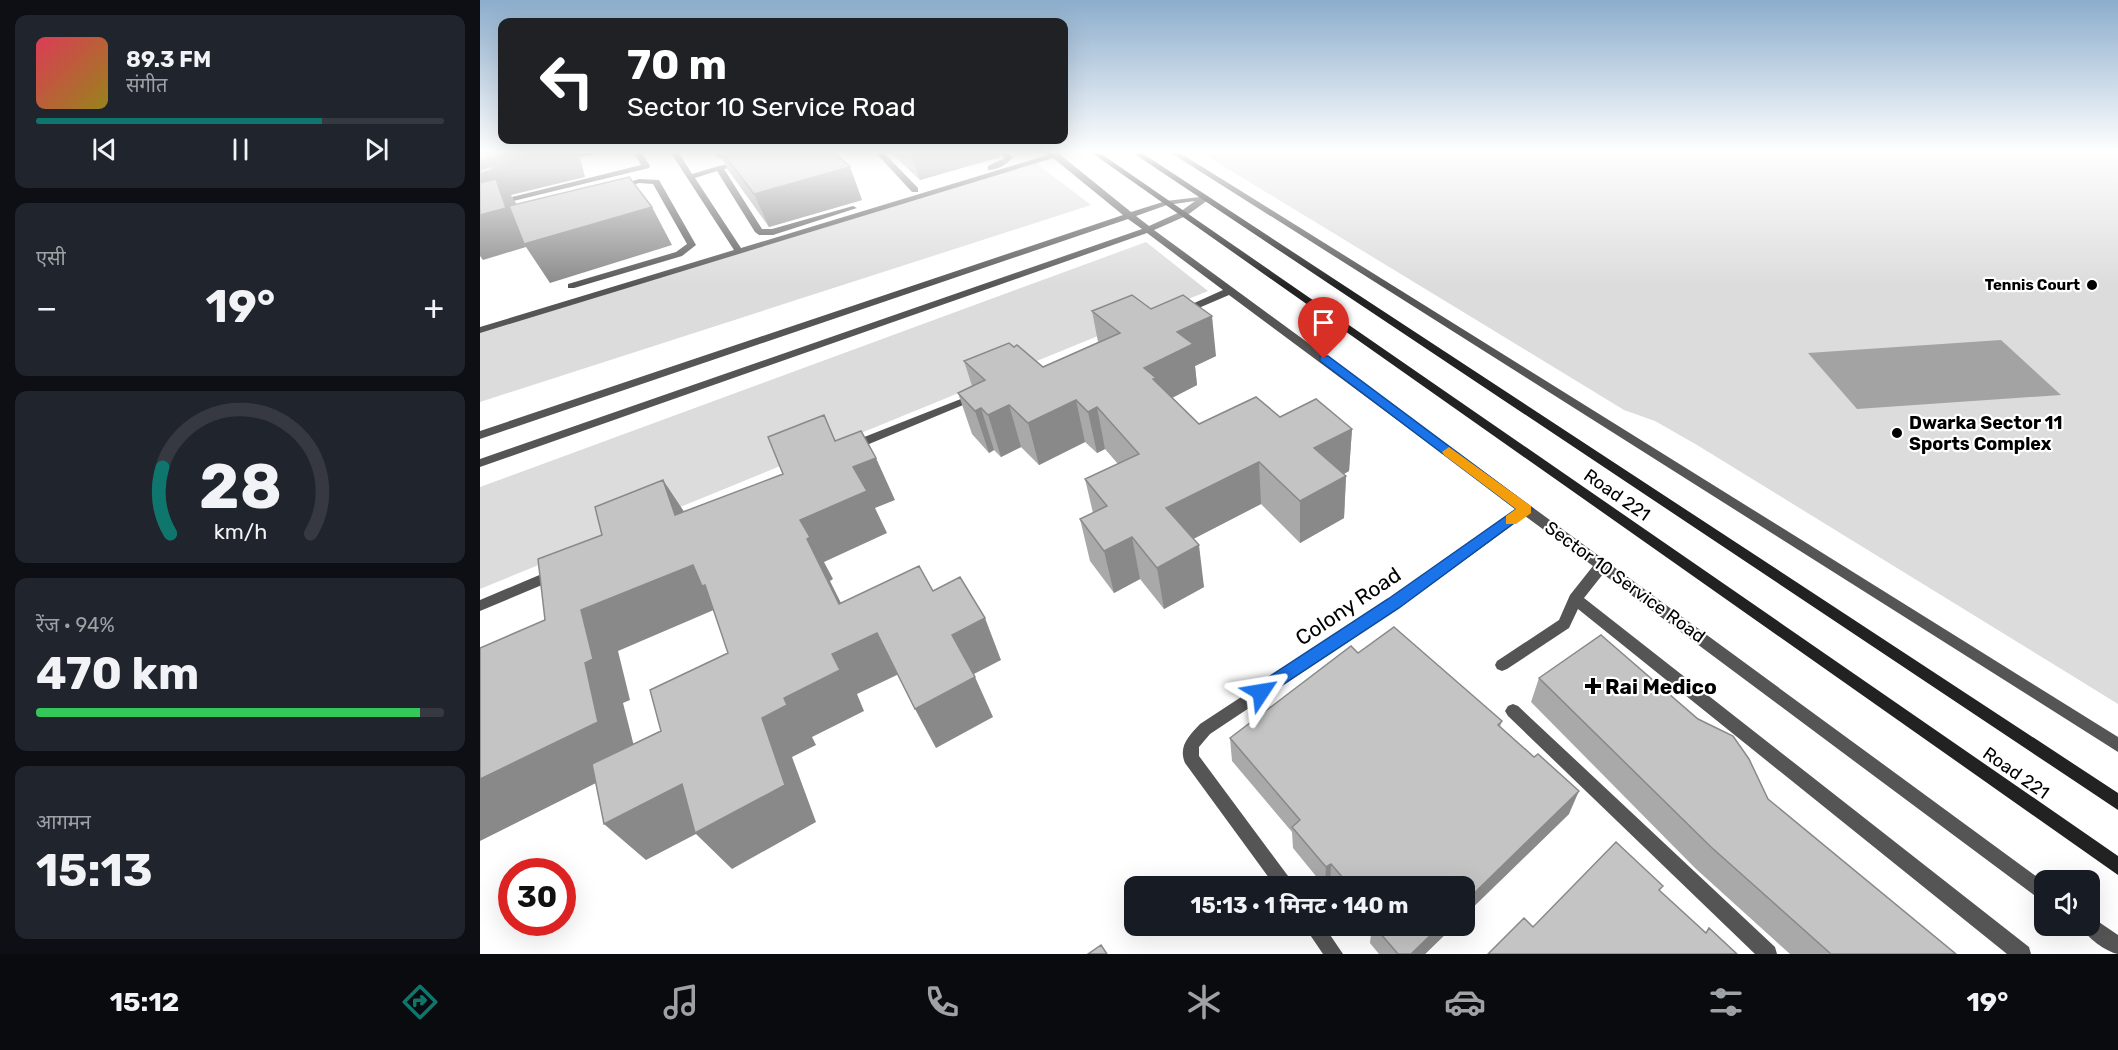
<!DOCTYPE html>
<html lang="hi">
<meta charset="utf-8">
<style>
body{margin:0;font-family:Rubik,"Noto Sans Devanagari",sans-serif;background:#20242c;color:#f1f3f6;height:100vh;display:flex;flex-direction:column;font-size:22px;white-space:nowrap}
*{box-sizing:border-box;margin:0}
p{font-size:20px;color:#9ea1a6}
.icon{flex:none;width:33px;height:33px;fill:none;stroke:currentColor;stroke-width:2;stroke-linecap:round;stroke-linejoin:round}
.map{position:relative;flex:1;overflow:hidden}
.panel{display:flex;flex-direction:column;gap:15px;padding:15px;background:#0d0f14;width:480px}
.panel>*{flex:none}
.top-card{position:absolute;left:18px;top:18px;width:570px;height:126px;border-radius:12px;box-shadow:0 6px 24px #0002;background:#202124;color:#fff;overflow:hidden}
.fabs{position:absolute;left:1554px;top:870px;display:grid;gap:12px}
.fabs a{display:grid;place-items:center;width:66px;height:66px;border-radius:12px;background:#171b24;box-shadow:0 6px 24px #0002;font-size:30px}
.speed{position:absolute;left:18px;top:858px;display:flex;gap:12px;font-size:30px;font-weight:700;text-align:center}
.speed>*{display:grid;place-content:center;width:78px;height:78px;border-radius:50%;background:#171b24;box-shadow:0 6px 24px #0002;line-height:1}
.speed .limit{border:9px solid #d22;background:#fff;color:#111}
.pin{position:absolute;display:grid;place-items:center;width:51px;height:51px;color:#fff;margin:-62px -26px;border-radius:50% 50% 50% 0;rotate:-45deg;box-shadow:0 0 6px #0007}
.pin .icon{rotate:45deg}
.me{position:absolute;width:66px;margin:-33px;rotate:57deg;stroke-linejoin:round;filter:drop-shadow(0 0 4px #0008)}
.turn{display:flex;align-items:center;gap:21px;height:126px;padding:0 30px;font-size:27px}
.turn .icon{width:78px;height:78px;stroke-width:2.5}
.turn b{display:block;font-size:42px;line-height:51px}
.big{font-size:45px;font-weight:700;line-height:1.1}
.panel .card{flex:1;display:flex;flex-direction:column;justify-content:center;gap:9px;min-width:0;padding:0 21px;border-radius:12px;background:#20242c}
.panel .dial{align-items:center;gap:0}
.dial svg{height:156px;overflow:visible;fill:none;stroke:#363941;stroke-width:7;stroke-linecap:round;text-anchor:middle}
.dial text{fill:#f1f3f6;stroke:none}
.song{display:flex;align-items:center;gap:18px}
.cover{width:72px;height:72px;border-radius:9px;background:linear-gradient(135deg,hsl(350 70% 55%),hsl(50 70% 35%))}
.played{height:6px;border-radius:3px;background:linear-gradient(90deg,#0f766e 70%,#363941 70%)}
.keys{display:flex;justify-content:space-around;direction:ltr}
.heat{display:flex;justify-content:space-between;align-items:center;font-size:33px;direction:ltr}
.charge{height:9px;border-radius:4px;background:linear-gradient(90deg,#34c759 94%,#363941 0)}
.trip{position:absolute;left:644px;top:876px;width:351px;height:60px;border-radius:12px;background:#171b24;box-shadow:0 6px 24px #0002;font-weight:700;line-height:60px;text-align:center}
.tabs{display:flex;height:96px;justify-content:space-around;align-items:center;background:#090b0e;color:#9ea1a6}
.tabs .icon{width:42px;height:42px}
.tabs .active{color:#0f766e}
.tabs b{font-size:27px;color:#f1f3f6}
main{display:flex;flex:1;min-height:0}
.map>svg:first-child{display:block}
.green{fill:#dcdcdc}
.water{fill:#a3a3a3}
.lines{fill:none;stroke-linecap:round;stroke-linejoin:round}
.minor{fill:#555;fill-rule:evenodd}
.secondary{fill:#222;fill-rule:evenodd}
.wall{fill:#a9a9a9}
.shaded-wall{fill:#898989}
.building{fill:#c4c4c4;stroke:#898989;stroke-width:1.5}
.route{fill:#1a73e8;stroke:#114b97;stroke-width:1.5}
.slow{fill:#f59e0b}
.poi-dot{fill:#000;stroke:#fff;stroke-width:2}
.labels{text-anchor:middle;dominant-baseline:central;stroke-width:4.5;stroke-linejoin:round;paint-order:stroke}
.far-poi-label{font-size:15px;font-weight:bold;fill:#000;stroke:#fff;text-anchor:end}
.poi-label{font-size:18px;font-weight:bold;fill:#000;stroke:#fff;text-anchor:start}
.street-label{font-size:18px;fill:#000;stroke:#fff}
.near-street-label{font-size:21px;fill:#000;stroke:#fff}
.near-poi-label{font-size:21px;font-weight:bold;fill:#000;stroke:#fff;text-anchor:start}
</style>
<main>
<section class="panel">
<div class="card">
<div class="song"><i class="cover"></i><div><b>89.3 FM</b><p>संगीत</p></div></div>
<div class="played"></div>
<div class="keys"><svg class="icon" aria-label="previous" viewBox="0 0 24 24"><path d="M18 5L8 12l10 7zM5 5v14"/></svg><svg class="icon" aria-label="pause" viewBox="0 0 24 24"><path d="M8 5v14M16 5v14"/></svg><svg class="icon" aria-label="next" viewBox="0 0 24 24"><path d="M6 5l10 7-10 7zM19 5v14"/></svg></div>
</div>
<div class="card"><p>एसी</p>
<div class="heat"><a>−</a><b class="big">19°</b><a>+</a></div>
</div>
<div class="card dial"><svg viewBox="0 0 100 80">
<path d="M14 69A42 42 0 1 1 86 69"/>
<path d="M14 69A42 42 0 0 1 10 35" stroke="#0f766e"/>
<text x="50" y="56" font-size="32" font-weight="700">28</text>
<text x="50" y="72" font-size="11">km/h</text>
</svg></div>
<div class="card"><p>रेंज · 94%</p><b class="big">470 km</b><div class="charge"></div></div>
<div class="card"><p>आगमन</p><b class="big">15:13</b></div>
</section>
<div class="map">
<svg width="1638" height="954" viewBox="0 0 1638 954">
<rect width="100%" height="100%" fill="#fff"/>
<path class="green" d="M722,153H1638V704L1217,445L1175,421L1144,410Z
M556,163L611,205L0,402V328Z
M666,242L728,291L0,589V487Z"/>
<path class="water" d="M1521,340L1581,395L1377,409L1328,353Z"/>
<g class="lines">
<path class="minor" d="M154,153H162L170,166L169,168L0,209V205L161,165Z
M191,153H199L212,174L239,166L264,161V165L244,169L282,229H292L373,206L377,208L293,235H279L275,232L237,171L215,178L261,248L568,155L567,153H578L651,212L686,201L728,196V200L706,216L674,230L1564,882V901L1558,898L1123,574L1104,598L1549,947L1551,954H1527L1098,609L1089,628L1027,669L1022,671L1017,669L1015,665L1017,661L1079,620L1090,595L1113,566L1045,516L919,608L730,734L719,747V756L811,880L814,886H795L705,763C698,746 709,736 720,724L909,600L1037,509L749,295L707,313H701V309L743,290L667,233L0,467V459L662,229L648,219L0,439V431L643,215L573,158L0,333V327L254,250ZM715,201L700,212L669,226L656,216L687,205Z
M233,153H276L272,155L240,158Z
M396,153H404L438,188V192H432Z
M519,153H528L533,157C528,164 517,170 508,170V166L525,158Z
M691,153H700L1638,737V752Z
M159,179L179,180L216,245L202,256L94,288H88V284L196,252L207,244L173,184L159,183L138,189L134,187Z
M496,393L501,396L500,398L377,449L373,450L367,446L369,443Z
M76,568L81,569L83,573L81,577L0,611V600Z
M1033,704L1038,706L1295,947L1297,954H1275L1028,716L1025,711L1028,706Z
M1610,916L1638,935V954C1626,952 1606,937 1601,926H1610Z
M824,926H844L863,954H843Z"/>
<path class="secondary" d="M612,153H620L1638,856V875Z
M653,153H662L1638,793V810Z"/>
</g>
<path class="wall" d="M239,153H355L370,167L382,200L289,227L248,170Z
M411,153H519L520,157L440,180Z
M612,311L736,356L715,366L717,385L692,398L719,424L800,417L872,429L869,471L864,474L866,476L864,518L820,543L781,504L713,539L724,587L684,609L660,579L634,593L610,561L600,519L613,513L605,479L638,464L625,449L617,453L605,442L559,465L541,447L521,457L514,450L509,453L492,434L478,393L492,386L484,361L563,367L618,342Z
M878,653L1022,721L1020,727L1089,814L984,916V886H852L850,884L847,886H844L813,848L812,832L752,761L750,738Z
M1059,678L1288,799L1476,954H1310L1215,868L1051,702Z
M884,926H974L945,954H899L890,943L891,934Z"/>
<path class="shaded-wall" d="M34,153H121L100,157L105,177L31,195L36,203L37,207H172L192,245L70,283L46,247L3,260L0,256V161Z
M431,153H519L520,157L440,180Z
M370,167L382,200L289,227L274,194Z
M732,316L736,356L715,366L717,385L680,404L664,368L697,332Z
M596,400L605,442L559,465L548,423Z
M529,405L541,447L521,457L508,415Z
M617,407L625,449L617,453L608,412Z
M501,408L514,450L509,453L495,411Z
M872,429L869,471L834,490V448Z
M396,458L415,500L395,508L407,533L344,562L353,579L350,581L380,641L397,633L419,674L377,694L384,711L332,737L336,745L312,757L336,822L252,869L216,834L166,860L124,824L282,718L352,654L359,604L327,539L320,520L373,467Z
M779,462L781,504L692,550L686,508Z
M866,476L864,518L820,543V501Z
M183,480L211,522L195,515Z
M652,537L660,579L634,593L624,551Z
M719,545L724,587L684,609L677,568Z
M213,565L243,606L138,651L150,700L143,703L158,762L0,841V779L105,663L101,610Z
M505,618L521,660L490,676L472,635Z
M495,677L513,717L456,748L435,709Z
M1099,791L1089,814L984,916V903Z
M851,864L850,884L847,886H845L846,867Z
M960,926H974L945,954H931Z"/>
<path class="building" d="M0,153H34L0,161Z
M243,153H355L370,167L274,194Z
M12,166L13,170L0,174V169Z
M149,177L172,207L44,244L29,206Z
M16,179L26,208L0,215V183Z
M652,295L671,309L703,295L732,316L697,332L713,344L664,368L676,378L673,379L719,424L776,397L800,417L836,399L872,429L834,448L866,476L820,501L779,462L686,508L719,545L677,568L652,537L624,551L600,519L627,506L605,479L659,454L617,407L608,412L596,400L548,423L529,405L508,415L501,408L495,411L478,393L505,380L484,361L529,343L534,347L537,345L563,367L640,333L612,311Z
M344,415L355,441L381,431L396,458L373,467L387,491L320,520L330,537L327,539L359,604L439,566L453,591L480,577L505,618L472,635L495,677L435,709L397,633L352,654L360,670L304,698L307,705L282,718L305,785L215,833L202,784L124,824L112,764L181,731L170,690L248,653L225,585L222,586L213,565L101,610L113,659L105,663L118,722L0,779V648L65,620L58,559L122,535L115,507L183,480L195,515L303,474L288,437Z
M914,627L1022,721L1018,725L1054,757L1058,754L1099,791L984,903V886H870L851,864L846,867L812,827L820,820L750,738L871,646L878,653Z
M1121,635L1218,719L1253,736L1269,759L1288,799L1476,954H1351L1231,847L1059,678Z
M1136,842L1183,886L1179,890L1226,933L1229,928L1257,954H1008L1044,918L1053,927Z
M894,926H960L931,954H918Z
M621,945L627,954H608Z"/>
<linearGradient id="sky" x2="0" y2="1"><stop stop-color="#8cadcc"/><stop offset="0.53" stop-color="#fff"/><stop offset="1" stop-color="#fff" stop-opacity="0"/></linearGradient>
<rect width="1638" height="286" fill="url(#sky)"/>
<path class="route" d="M840,356H848L1053,509L919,608L781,699L775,697L773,692L775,686L908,599L1036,509L840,361Z"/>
<path class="slow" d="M969,447L1051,506V513L1036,524H1026V516L1036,509L964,455L962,452Z"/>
<g class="poi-dot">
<circle cx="1612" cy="285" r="6"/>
<circle cx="1417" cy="433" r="6"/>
<path d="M1110 677h6v6h6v6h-6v6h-6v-6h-6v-6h6z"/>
</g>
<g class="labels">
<g class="far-poi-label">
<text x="1600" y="285">Tennis Court</text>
</g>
<g class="poi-label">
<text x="1429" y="423">Dwarka Sector 11<tspan x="1429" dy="21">Sports Complex</tspan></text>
</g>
<g class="street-label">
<text transform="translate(1137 495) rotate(35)">Road 221</text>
<text transform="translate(1145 582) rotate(36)">Sector 10 Service Road</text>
<text transform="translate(1536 773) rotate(35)">Road 221</text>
</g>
<g class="near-street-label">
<text transform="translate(868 606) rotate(-34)">Colony Road</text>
</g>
<g class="near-poi-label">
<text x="1125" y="686">Rai Medico</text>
</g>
</g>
</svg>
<div class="fabs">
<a><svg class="icon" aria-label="sound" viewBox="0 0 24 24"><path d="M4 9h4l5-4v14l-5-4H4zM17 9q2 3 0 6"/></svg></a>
</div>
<div class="speed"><div class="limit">30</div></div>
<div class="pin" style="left:844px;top:359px;background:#d93025"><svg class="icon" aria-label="arrive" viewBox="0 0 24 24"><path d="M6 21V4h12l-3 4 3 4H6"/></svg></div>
<svg class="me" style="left:781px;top:692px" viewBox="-20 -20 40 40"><path d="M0-17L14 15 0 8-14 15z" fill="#1a73e8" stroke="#fff" stroke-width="4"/></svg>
<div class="trip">15:13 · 1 मिनट · 140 m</div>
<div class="top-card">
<div class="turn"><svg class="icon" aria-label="left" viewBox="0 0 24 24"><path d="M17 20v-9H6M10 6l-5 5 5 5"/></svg><div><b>70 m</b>Sector 10 Service Road</div></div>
</div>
</div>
</main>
<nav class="tabs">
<b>15:12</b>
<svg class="icon active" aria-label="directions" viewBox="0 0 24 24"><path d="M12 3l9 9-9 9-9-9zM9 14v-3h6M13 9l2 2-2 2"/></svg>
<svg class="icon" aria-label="music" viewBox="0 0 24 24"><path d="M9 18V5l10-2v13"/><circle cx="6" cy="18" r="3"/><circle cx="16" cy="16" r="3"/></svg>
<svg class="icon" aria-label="phone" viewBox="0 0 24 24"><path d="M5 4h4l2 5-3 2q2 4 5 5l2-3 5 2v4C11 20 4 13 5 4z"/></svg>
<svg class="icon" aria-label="climate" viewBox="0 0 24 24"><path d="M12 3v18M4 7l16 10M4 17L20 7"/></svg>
<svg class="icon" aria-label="car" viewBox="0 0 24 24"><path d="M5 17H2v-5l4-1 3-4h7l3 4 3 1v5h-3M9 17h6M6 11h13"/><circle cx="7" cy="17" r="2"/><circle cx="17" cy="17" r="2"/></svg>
<svg class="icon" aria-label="filters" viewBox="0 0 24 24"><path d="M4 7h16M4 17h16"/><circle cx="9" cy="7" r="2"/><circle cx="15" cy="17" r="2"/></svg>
<b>19°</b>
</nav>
